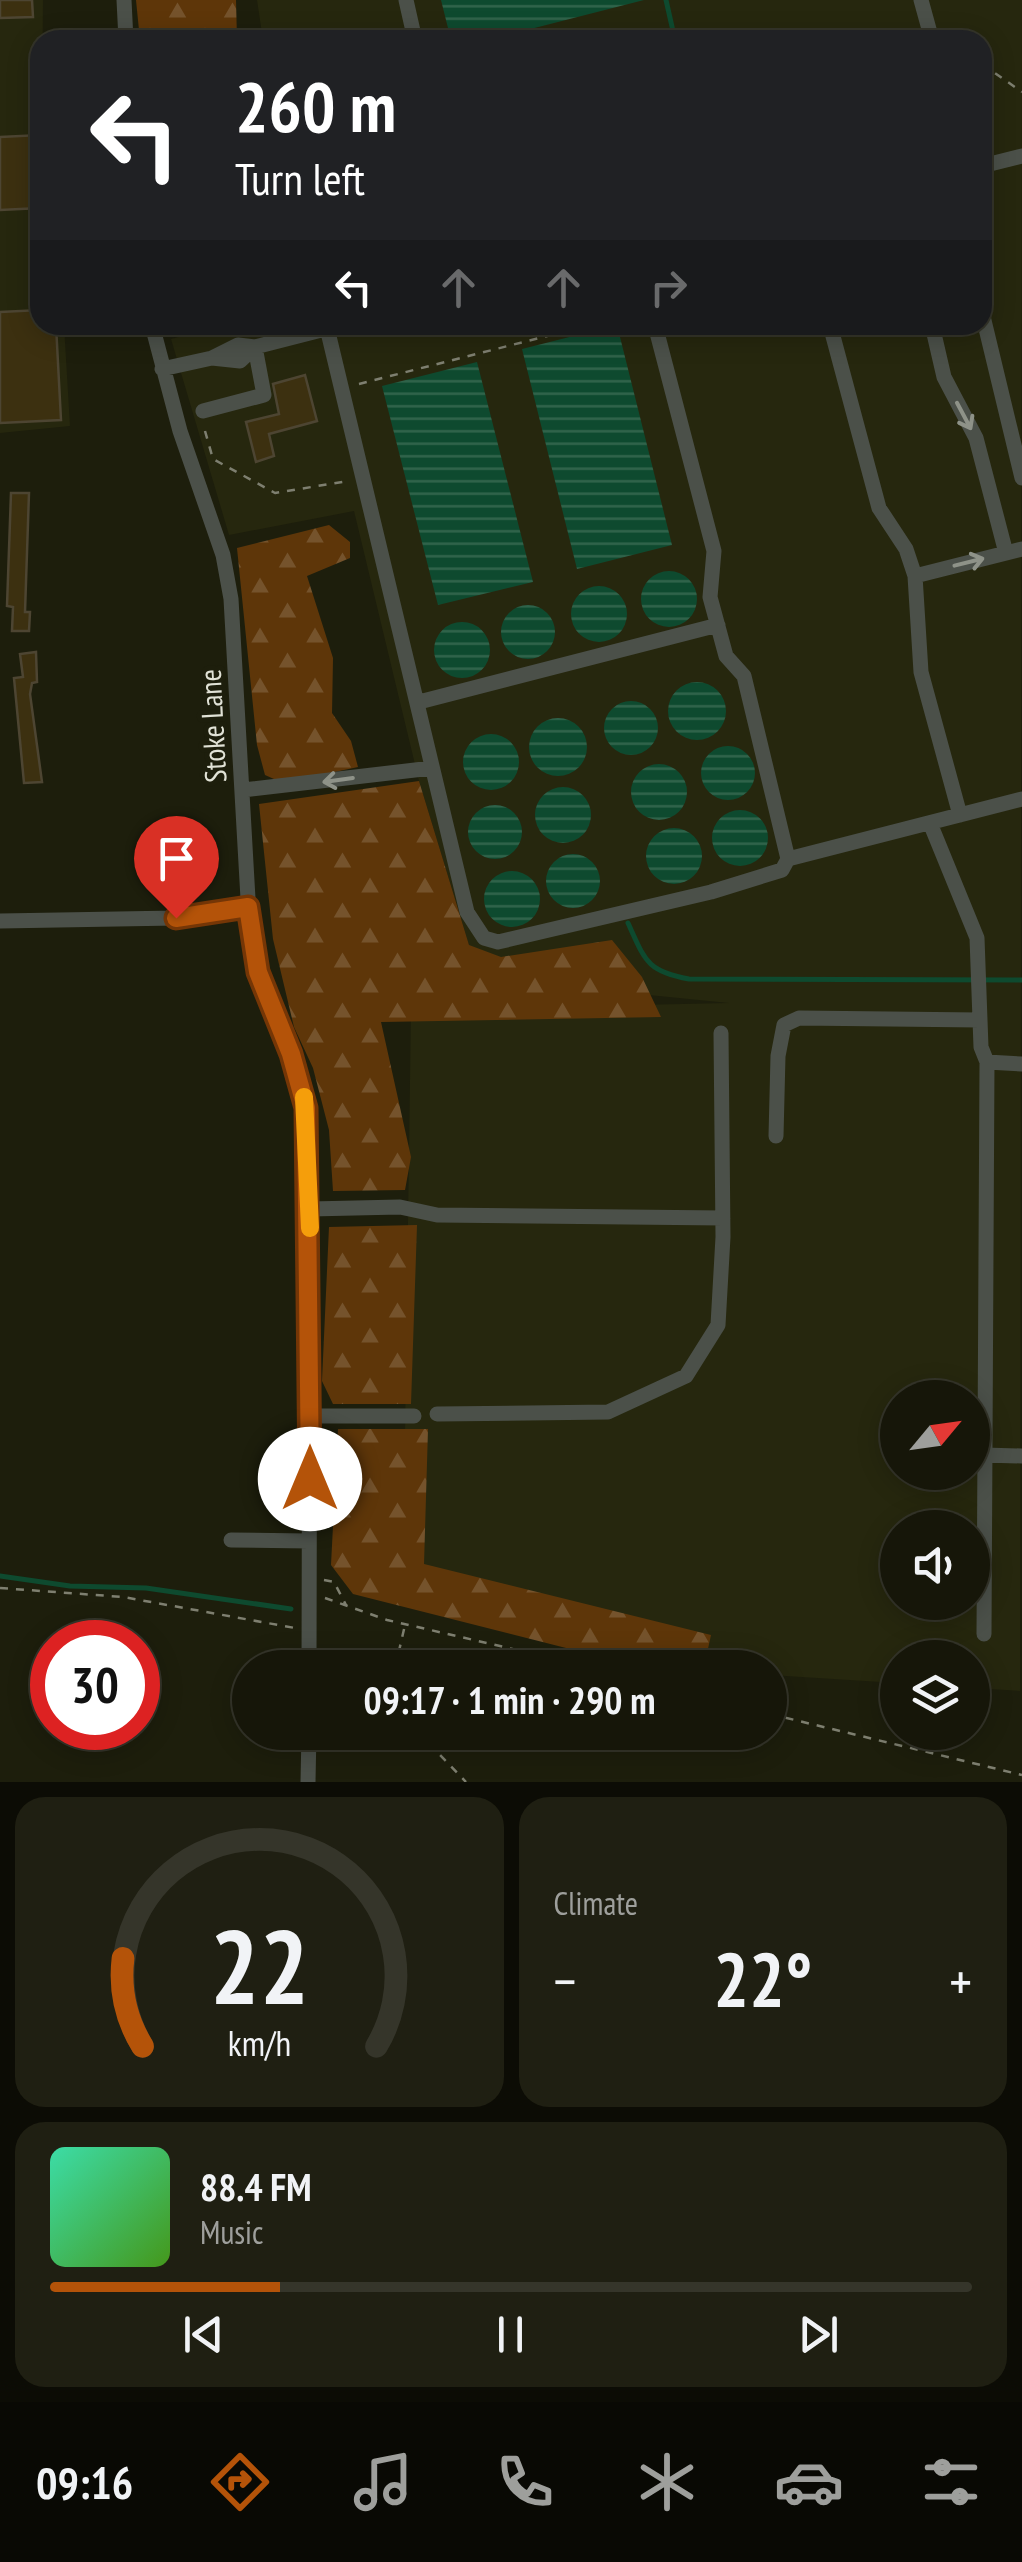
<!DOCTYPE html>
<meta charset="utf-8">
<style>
body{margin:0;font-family:"PT Sans Narrow",sans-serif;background:#1f1f12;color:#f1f3f6;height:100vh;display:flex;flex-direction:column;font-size:38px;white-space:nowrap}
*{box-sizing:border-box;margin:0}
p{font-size:32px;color:#9e9f9c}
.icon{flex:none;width:55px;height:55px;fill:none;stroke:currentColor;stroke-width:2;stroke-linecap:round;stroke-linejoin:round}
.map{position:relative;height:1782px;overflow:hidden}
.side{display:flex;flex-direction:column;gap:15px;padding:15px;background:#0c0c05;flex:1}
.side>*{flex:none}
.hud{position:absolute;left:30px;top:30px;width:962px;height:305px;border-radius:30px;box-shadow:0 5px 25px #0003,0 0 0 2px #35352a;background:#202124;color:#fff;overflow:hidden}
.needle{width:65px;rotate:61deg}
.tools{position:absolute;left:880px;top:1380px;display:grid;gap:20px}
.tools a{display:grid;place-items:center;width:110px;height:110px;border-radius:50%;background:#161609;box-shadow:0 5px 25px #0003,0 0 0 2px #35352a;font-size:50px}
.speed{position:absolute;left:30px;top:1620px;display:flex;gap:20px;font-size:50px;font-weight:700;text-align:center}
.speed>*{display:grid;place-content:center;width:130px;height:130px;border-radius:50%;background:#161609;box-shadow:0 5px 25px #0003,0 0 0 2px #35352a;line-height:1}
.speed .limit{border:15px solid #d22;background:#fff;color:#111}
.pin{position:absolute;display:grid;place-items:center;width:85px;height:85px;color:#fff;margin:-102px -42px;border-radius:50% 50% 50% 0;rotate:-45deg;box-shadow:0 0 10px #0007}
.pin .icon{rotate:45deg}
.me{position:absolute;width:110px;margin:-55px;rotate:0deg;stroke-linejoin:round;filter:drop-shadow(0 0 8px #0008)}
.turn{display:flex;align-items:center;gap:35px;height:210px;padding:0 40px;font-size:45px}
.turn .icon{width:130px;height:130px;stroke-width:2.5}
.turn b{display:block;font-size:70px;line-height:85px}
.lanes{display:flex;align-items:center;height:95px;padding:0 40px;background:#0003;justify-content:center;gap:50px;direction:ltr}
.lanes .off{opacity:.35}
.big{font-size:75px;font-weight:800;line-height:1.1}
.side .widget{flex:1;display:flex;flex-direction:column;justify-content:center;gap:15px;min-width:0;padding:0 35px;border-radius:30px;background:#1f1f12}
.side .dial{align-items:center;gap:0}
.dial svg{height:260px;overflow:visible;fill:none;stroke:#35352a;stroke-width:7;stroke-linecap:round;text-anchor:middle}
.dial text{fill:#f1f3f6;stroke:none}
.song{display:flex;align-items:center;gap:30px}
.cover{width:120px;height:120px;border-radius:15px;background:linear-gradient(135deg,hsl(160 70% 55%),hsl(100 70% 35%))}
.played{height:10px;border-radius:5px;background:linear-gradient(90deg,#b45309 25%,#35352a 25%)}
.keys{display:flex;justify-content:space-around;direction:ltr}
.heat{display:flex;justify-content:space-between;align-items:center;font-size:55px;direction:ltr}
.side .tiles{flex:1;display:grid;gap:15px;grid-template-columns:1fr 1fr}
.widget:last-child{grid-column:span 2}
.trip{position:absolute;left:232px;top:1650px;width:555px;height:100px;border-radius:50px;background:#161609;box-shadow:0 5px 25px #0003,0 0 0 2px #35352a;font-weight:800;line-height:100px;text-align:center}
.menu{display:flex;height:160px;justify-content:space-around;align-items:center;background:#090904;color:#9e9f9c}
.menu .icon{width:70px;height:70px}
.menu .on{color:#b45309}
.menu b{font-size:45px;color:#f1f3f6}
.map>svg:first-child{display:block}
.built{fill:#26270e;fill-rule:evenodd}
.forest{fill:url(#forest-firs)}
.water{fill:url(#water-rules)}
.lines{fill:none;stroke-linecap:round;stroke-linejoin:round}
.stream{stroke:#0e4a2f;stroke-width:5}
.building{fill:#3c3010;stroke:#4d4532;stroke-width:2.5}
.path{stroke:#7e7f70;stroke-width:2.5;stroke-dasharray:8 8;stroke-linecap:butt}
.minor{stroke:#4b5049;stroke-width:15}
.oneway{stroke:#8e9288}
.route-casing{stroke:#753606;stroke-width:25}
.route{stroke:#b45309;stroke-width:18}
.slow{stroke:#f59e0b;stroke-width:18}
.labels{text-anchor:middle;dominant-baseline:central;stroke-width:10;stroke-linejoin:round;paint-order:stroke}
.street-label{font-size:30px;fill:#e1e2d6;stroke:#1d1e0c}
</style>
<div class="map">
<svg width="1022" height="1782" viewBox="0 0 1022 1782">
<defs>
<pattern id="forest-firs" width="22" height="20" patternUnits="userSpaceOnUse" patternTransform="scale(2.5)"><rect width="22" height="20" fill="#5e3609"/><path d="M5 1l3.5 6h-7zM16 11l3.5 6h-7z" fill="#75532c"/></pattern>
<pattern id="water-rules" width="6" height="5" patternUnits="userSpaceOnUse" patternTransform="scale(2.5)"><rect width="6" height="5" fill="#0e4a2f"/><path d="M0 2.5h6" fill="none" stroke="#31644c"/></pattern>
</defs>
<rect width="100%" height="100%" fill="#1d1e0c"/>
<path class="built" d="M0,0H43L40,325H64L70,426L0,433Z
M257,0H1022L1020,1691L973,1688L972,1658H898L897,1683L770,1675V1668L727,1667L403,1575L411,1010L729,1003L479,978L419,781L354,511L229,535L171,339L224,325H982V40H263ZM898,1398H972V1472H898ZM898,1528H972V1602H898Z"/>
<path class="forest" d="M136,0H236L237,40H140Z
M329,525L350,542V558L307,576L333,658L332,713L351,741L358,767L283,783L265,775L257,745L237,548Z
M419,781L469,945L501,957L612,940L642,977L661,1017L381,1022L411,1157L405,1190L333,1191L329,1130L313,1068L294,1027L273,939L259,804Z
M417,1225L411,1404H333L322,1381L329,1227Z
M338,1429H428L424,1564L711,1635L704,1667H641L353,1594L331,1565Z"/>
<path class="water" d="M441,0H644L488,40H451Z
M617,325L672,545L577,569L522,349Z
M477,362L533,582L438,605L382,386Z
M641 599a28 28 0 1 1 56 0a28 28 0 1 1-56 0Z
M571 614a28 28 0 1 1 56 0a28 28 0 1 1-56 0Z
M501 632a27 27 0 1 1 54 0a27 27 0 1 1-54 0Z
M434 650a28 28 0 1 1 56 0a28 28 0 1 1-56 0Z
M668 711a29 29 0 1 1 58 0a29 29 0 1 1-58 0Z
M604 728a27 27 0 1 1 54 0a27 27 0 1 1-54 0Z
M529 747a29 29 0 1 1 58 0a29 29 0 1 1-58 0Z
M463 762a28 28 0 1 1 56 0a28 28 0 1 1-56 0Z
M701 773a27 27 0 1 1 54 0a27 27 0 1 1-54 0Z
M631 792a28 28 0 1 1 56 0a28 28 0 1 1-56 0Z
M535 815a28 28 0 1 1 56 0a28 28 0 1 1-56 0Z
M468 832a27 27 0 1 1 54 0a27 27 0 1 1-54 0Z
M712 838a28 28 0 1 1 56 0a28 28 0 1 1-56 0Z
M646 856a28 28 0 1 1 56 0a28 28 0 1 1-56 0Z
M546 881a27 27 0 1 1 54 0a27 27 0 1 1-54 0Z
M484 899a28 28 0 1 1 56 0a28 28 0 1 1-56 0Z"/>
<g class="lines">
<path class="stream" d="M666,0L675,40
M628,923C645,960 646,971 689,979L1022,980
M0,1576L70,1586L146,1588L291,1609"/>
</g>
<path class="building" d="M0,0H32L33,17L0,18Z
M40,135V208L0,210V137Z
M40,310V325H56L61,420L0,423V312Z
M305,375L317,421L269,434L274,456L256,462L246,422L279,414L273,384Z
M11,493H29L25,612H30L29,631H12L13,607L7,606Z
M36,652L37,682L32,683L30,694L42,782L24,783L14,678L23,677L20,654Z"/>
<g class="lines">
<path class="path" d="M982,64L1022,92
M359,384L590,325
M205,431L213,459L275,493L348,481
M324,1580L334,1582L346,1605
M0,1588L123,1597L295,1628
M325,1598L387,1620L595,1668
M395,1668L405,1625
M770,1714L1022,1775
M418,1732L466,1782"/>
<path class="minor" d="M124,0L126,40
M406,0L415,40
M921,0L932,40
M596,40L599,39
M982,166L1022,156
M982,312L1022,478
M152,325L180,431L223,555L231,599L250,934L258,972L291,1055L306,1108L310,1209L309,1668
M830,325L879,508L906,549L915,576L921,672L960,815
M932,325L944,377L976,438L1006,553
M327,328L467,912L484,938L498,942L711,892L782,870L788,859L744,676L726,656L710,597L714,551L655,325
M212,358L240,361L255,347
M162,369L212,358L238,345L255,347L341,325
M203,411L264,395L255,347
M915,576L1022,549
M419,702L718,625
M243,790L432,768
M930,823L977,938L981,1047L987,1062L984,1634
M788,859L1022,799
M0,921L176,918L248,907
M987,1062L1022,1064
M776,1136L778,1056L784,1025L799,1018L980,1020
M310,1209L400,1207L437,1215L723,1218
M437,1414L608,1412L686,1376L718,1325L723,1237L721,1033
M310,1416H414
M984,1455L1022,1456
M231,1540L309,1541
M308,1782L309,1732"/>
</g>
<defs><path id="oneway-shaft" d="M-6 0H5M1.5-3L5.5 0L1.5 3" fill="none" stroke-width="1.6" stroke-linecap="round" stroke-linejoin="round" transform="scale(2.5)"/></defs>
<g class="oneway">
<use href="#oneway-shaft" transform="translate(964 416) rotate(62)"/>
<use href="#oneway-shaft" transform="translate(969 562) rotate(-14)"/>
<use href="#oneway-shaft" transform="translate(338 780) rotate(172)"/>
</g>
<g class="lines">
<defs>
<path id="route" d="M176,918L248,907L258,972L291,1054L306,1108L310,1479"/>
</defs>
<use href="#route" class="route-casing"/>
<use href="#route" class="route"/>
<path class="slow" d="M304,1097L310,1228"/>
</g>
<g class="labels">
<g class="street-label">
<text transform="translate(212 726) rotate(-93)">Stoke Lane</text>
</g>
</g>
</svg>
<div class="tools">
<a><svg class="needle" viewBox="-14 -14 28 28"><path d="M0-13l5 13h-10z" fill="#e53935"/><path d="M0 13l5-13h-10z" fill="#9e9f9c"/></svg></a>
<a><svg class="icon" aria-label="sound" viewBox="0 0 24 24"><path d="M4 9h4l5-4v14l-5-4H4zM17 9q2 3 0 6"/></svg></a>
<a><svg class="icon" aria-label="layers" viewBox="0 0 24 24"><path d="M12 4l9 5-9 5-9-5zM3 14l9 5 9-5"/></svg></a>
</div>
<div class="speed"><div class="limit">30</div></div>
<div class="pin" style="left:176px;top:918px;background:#d93025"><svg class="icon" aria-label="arrive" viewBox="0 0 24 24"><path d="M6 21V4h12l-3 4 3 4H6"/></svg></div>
<svg class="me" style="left:310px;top:1479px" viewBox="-20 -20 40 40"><circle r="19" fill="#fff"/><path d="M0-13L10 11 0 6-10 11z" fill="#b45309"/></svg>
<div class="trip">09:17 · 1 min · 290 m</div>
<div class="hud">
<div class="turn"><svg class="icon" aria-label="left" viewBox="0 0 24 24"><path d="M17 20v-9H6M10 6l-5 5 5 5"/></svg><div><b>260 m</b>Turn left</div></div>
<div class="lanes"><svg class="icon" aria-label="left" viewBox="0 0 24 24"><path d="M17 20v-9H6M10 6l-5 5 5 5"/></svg><svg class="icon off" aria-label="ahead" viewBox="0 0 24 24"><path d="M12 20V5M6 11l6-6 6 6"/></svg><svg class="icon off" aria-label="ahead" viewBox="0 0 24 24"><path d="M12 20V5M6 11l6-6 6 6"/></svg><svg class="icon off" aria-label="right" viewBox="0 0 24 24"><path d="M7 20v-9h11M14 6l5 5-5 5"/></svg></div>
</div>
</div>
<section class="side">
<div class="tiles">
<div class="widget dial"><svg viewBox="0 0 100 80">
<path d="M14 69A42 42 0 1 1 86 69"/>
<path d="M14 69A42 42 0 0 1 8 42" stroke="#b45309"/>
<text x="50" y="56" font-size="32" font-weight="700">22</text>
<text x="50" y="72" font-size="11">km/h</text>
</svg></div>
<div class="widget"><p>Climate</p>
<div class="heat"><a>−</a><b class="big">22°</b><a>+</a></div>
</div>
<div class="widget">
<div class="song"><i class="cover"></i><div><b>88.4 FM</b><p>Music</p></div></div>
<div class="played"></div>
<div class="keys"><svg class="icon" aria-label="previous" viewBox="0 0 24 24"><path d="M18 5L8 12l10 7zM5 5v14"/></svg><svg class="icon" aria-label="pause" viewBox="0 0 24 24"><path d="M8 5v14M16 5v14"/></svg><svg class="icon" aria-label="next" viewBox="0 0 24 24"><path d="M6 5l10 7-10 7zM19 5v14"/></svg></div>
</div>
</div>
</section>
<nav class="menu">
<b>09:16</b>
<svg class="icon on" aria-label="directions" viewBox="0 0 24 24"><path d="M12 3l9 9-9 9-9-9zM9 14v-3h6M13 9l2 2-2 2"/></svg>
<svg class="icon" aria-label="music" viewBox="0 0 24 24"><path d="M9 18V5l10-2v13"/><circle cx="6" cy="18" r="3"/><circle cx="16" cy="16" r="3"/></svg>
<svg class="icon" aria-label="phone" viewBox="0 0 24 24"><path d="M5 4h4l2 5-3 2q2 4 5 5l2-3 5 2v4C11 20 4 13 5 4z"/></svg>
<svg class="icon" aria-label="climate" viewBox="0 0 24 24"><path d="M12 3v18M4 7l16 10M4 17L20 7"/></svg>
<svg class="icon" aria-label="car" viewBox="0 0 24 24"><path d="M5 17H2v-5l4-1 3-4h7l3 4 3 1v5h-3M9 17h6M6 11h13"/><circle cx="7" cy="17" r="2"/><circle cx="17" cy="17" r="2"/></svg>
<svg class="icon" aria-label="filters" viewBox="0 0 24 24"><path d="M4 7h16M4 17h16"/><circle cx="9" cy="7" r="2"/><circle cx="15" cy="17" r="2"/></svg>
</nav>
